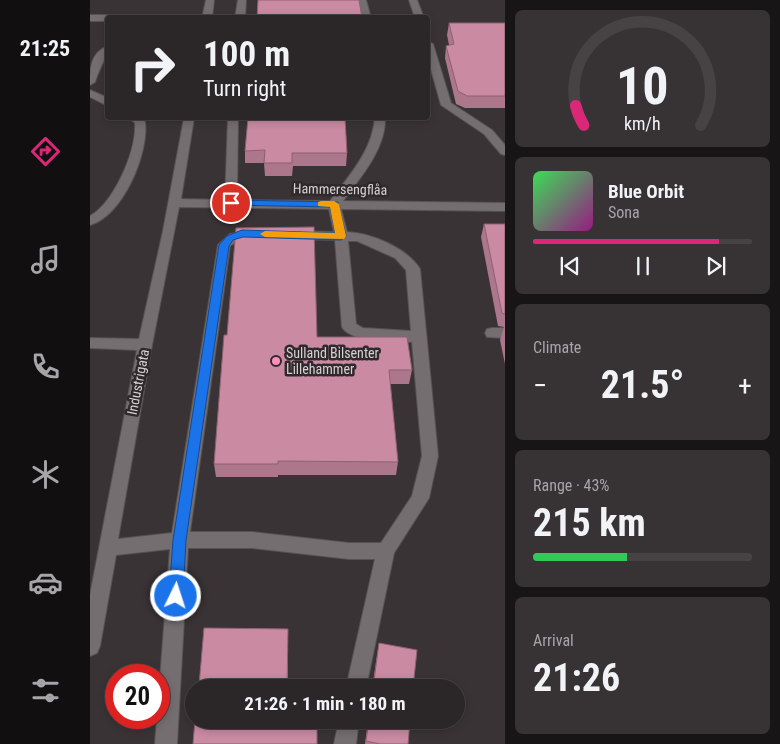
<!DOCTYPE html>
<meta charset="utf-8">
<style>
body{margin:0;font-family:"Roboto Condensed",sans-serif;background:#373234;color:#f1f3f6;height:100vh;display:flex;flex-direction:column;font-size:19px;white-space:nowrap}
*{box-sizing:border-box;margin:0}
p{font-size:16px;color:#a6a5a8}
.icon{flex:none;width:28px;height:28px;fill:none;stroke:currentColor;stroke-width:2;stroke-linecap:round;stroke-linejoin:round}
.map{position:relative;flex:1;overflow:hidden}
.details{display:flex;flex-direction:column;gap:10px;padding:10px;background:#181516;width:275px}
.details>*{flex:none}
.hud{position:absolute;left:15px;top:15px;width:325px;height:105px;border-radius:5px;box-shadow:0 2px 8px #0003,0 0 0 1px #474345;background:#2b2628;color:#f1f3f6;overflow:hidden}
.speed{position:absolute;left:15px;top:664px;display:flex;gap:10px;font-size:25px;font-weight:700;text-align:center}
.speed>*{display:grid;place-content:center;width:65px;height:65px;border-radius:50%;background:#2b2628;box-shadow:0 2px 8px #0003,0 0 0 1px #474345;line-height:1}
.speed .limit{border:8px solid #d22;background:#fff;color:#111}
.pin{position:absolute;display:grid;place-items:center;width:42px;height:42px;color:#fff;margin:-21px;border:2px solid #fff;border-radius:50%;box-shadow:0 1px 5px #0007}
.me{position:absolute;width:55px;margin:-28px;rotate:4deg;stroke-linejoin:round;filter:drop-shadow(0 0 4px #0008)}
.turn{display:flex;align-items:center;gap:18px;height:105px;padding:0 15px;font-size:22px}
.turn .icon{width:65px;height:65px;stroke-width:2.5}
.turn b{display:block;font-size:35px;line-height:42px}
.big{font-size:38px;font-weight:700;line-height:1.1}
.details .card{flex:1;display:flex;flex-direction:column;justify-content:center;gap:8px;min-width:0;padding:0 18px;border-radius:8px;background:#373234}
.details .dial{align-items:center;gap:0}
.dial svg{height:130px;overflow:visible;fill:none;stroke:#474345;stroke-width:7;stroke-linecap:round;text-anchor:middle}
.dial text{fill:#f1f3f6;stroke:none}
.song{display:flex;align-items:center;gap:15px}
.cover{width:60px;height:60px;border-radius:8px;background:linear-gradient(135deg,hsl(130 70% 55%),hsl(310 70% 35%))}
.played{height:5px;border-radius:2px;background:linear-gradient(90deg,#db2777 85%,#474345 85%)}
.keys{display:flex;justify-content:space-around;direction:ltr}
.heat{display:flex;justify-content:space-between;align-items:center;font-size:28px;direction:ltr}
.charge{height:8px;border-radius:4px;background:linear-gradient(90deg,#34c759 43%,#474345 0)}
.trip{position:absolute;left:95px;top:679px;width:280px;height:50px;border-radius:25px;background:#2b2628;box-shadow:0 2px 8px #0003,0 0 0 1px #474345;font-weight:700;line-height:50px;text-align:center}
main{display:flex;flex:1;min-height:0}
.dock{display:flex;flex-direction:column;width:90px;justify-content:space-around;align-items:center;background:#110f10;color:#a6a5a8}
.dock .icon{width:35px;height:35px}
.dock .on{color:#db2777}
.dock b{font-size:22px;color:#f1f3f6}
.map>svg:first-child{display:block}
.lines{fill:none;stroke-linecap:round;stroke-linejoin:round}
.minor-casing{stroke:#565253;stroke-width:2}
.minor{fill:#756e70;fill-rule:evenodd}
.wall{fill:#ad778b}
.building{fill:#c98aa2;stroke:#8d6171}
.route{fill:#1a73e8;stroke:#114b97}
.slow{fill:#f59e0b}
.poi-dot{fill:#fe8ebd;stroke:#2f292b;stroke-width:2}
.labels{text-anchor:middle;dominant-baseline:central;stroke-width:5;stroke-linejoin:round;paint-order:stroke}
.street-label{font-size:14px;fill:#d5d1d2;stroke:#2f292b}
.poi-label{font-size:14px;fill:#d5d1d2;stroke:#2f292b;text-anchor:start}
</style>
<main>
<nav class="dock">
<b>21:25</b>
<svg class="icon on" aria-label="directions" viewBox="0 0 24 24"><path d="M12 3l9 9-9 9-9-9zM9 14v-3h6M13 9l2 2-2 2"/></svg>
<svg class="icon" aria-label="music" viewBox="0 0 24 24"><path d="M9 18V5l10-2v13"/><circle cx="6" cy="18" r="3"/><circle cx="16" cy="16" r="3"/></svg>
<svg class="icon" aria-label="phone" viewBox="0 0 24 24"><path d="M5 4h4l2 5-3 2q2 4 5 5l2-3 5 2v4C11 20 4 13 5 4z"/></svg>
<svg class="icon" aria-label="climate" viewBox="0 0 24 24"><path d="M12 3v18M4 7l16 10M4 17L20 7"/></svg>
<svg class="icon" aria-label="car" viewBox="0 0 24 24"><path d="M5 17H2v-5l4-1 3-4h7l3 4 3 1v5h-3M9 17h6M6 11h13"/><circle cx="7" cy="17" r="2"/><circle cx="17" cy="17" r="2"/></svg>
<svg class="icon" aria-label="filters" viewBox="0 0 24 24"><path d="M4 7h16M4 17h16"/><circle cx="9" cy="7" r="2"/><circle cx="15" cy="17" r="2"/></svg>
</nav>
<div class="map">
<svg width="415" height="744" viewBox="0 0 415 744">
<rect width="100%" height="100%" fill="#393335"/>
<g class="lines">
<defs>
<path id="minor" d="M116,0H124L122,18H112Z
M148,0H156L155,18H145Z
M268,0H276L281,18H271Z
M319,0H327L334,18H325Z
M0,15H18L22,18H18V21H0Z
M338,41L343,44L361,103L402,130L415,145V155L411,154L394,134L351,105L338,59Z
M18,46C18,55 8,71 5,82L0,85C0,69 0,53 18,46Z
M0,90L18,98V106L0,97Z
M39,118H51L55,122C59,153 33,216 0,225V216C24,203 47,150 45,123Z
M94,118H104L91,199L135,200L138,118H148L147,200L240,201C259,176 282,151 285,118H295C296,149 270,178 253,201L415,203V211L251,209L257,232C281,233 317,248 330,269L348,456L339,498L304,553L276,688H256L285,559H259L162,548H98L87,744H65L80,549L26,555L10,646L7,653L0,656V595L47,350L0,348V338L49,339L73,231ZM89,207L239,209L244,232L206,231L200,235L206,239L245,240L252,327C261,343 305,341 322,342L332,456L322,496L291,543H259L162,532H100L140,246L151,239L170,237L171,234L165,230L140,234L128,245L82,533L28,539L62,345ZM258,241H267L305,258L316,270L321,331L273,328L266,324Z
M402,328H415V338L397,337L395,333L397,329Z
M249,720H269L266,744H244Z"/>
</defs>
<use href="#minor" class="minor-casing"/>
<use href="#minor" class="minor"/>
</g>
<path class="wall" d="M359,23H415V108H375L366,104L355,58L356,46L359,45L357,35Z
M158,118L257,153L256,166H203L202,176H175L174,163H155V151Z
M394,224H415V364L410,340L414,327L408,326L391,237Z
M227,337L322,370L319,384H300L308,462L306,475H188V477H126L124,464Z
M114,628L198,629V688H104V720H197V725H227V744H103L105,720H102L100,714L102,686H109Z
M289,643L323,688H282Z
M278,720H320L318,744H275Z"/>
<path class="building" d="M168,0H269L272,18H167Z
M359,23H415V96H377L368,91L356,46L364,44Z
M158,118H255L257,153H202V163H174L175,150L155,151Z
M394,224H415V314L412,313Z
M224,227L227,337H317L322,370H299L308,462L188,461V464H124L134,335H137L146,228Z
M114,628L198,629L197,688H104V714H100L102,686H109Z
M289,643L327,650L323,688H283Z
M105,720H197V725H227V744H103Z
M279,720H320L318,744H290L276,741Z"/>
<path class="route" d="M141,200L248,202L256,236L251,240L153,237L143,240L139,246L96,540L93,596L91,600L86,602L81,600L79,596L83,540L129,245L137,236L152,230L245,233L240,207L137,205V201Z"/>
<path class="slow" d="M231,201H244L249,204L256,236L254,239L175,237L170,234L175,231L245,233L240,207L228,206V202Z"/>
<circle class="poi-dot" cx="186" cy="361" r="5"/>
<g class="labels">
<g class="street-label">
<text transform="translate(250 189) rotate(1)">Hammersengflåa</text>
<text transform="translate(48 382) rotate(-79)">Industrigata</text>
</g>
<g class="poi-label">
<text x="196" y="353">Sulland Bilsenter<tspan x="196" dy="16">Lillehammer</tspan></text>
</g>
</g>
</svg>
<div class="speed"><div class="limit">20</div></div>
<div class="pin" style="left:141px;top:203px;background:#d93025"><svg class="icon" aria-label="arrive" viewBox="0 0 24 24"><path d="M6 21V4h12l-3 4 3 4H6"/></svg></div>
<svg class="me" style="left:86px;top:596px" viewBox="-20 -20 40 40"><circle r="17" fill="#1a73e8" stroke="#fff" stroke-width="3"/><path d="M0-11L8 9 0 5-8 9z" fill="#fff"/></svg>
<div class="trip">21:26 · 1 min · 180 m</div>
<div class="hud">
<div class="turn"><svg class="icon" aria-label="right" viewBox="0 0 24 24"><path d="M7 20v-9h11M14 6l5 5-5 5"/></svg><div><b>100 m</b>Turn right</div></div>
</div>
</div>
<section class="details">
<div class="card dial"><svg viewBox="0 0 100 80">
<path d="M14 69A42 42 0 1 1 86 69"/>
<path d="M14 69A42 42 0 0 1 9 57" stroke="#db2777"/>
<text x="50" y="56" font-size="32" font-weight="700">10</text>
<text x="50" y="72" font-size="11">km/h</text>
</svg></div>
<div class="card">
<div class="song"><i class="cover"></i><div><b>Blue Orbit</b><p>Sona</p></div></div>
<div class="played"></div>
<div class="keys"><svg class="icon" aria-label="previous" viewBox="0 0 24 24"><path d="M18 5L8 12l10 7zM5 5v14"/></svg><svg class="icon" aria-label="pause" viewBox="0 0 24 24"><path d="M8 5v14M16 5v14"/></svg><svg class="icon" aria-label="next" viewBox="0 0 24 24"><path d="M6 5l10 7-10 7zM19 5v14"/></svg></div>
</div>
<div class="card"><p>Climate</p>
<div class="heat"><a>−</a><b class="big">21.5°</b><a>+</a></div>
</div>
<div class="card"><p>Range · 43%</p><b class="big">215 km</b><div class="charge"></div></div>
<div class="card"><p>Arrival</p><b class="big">21:26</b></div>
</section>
</main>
